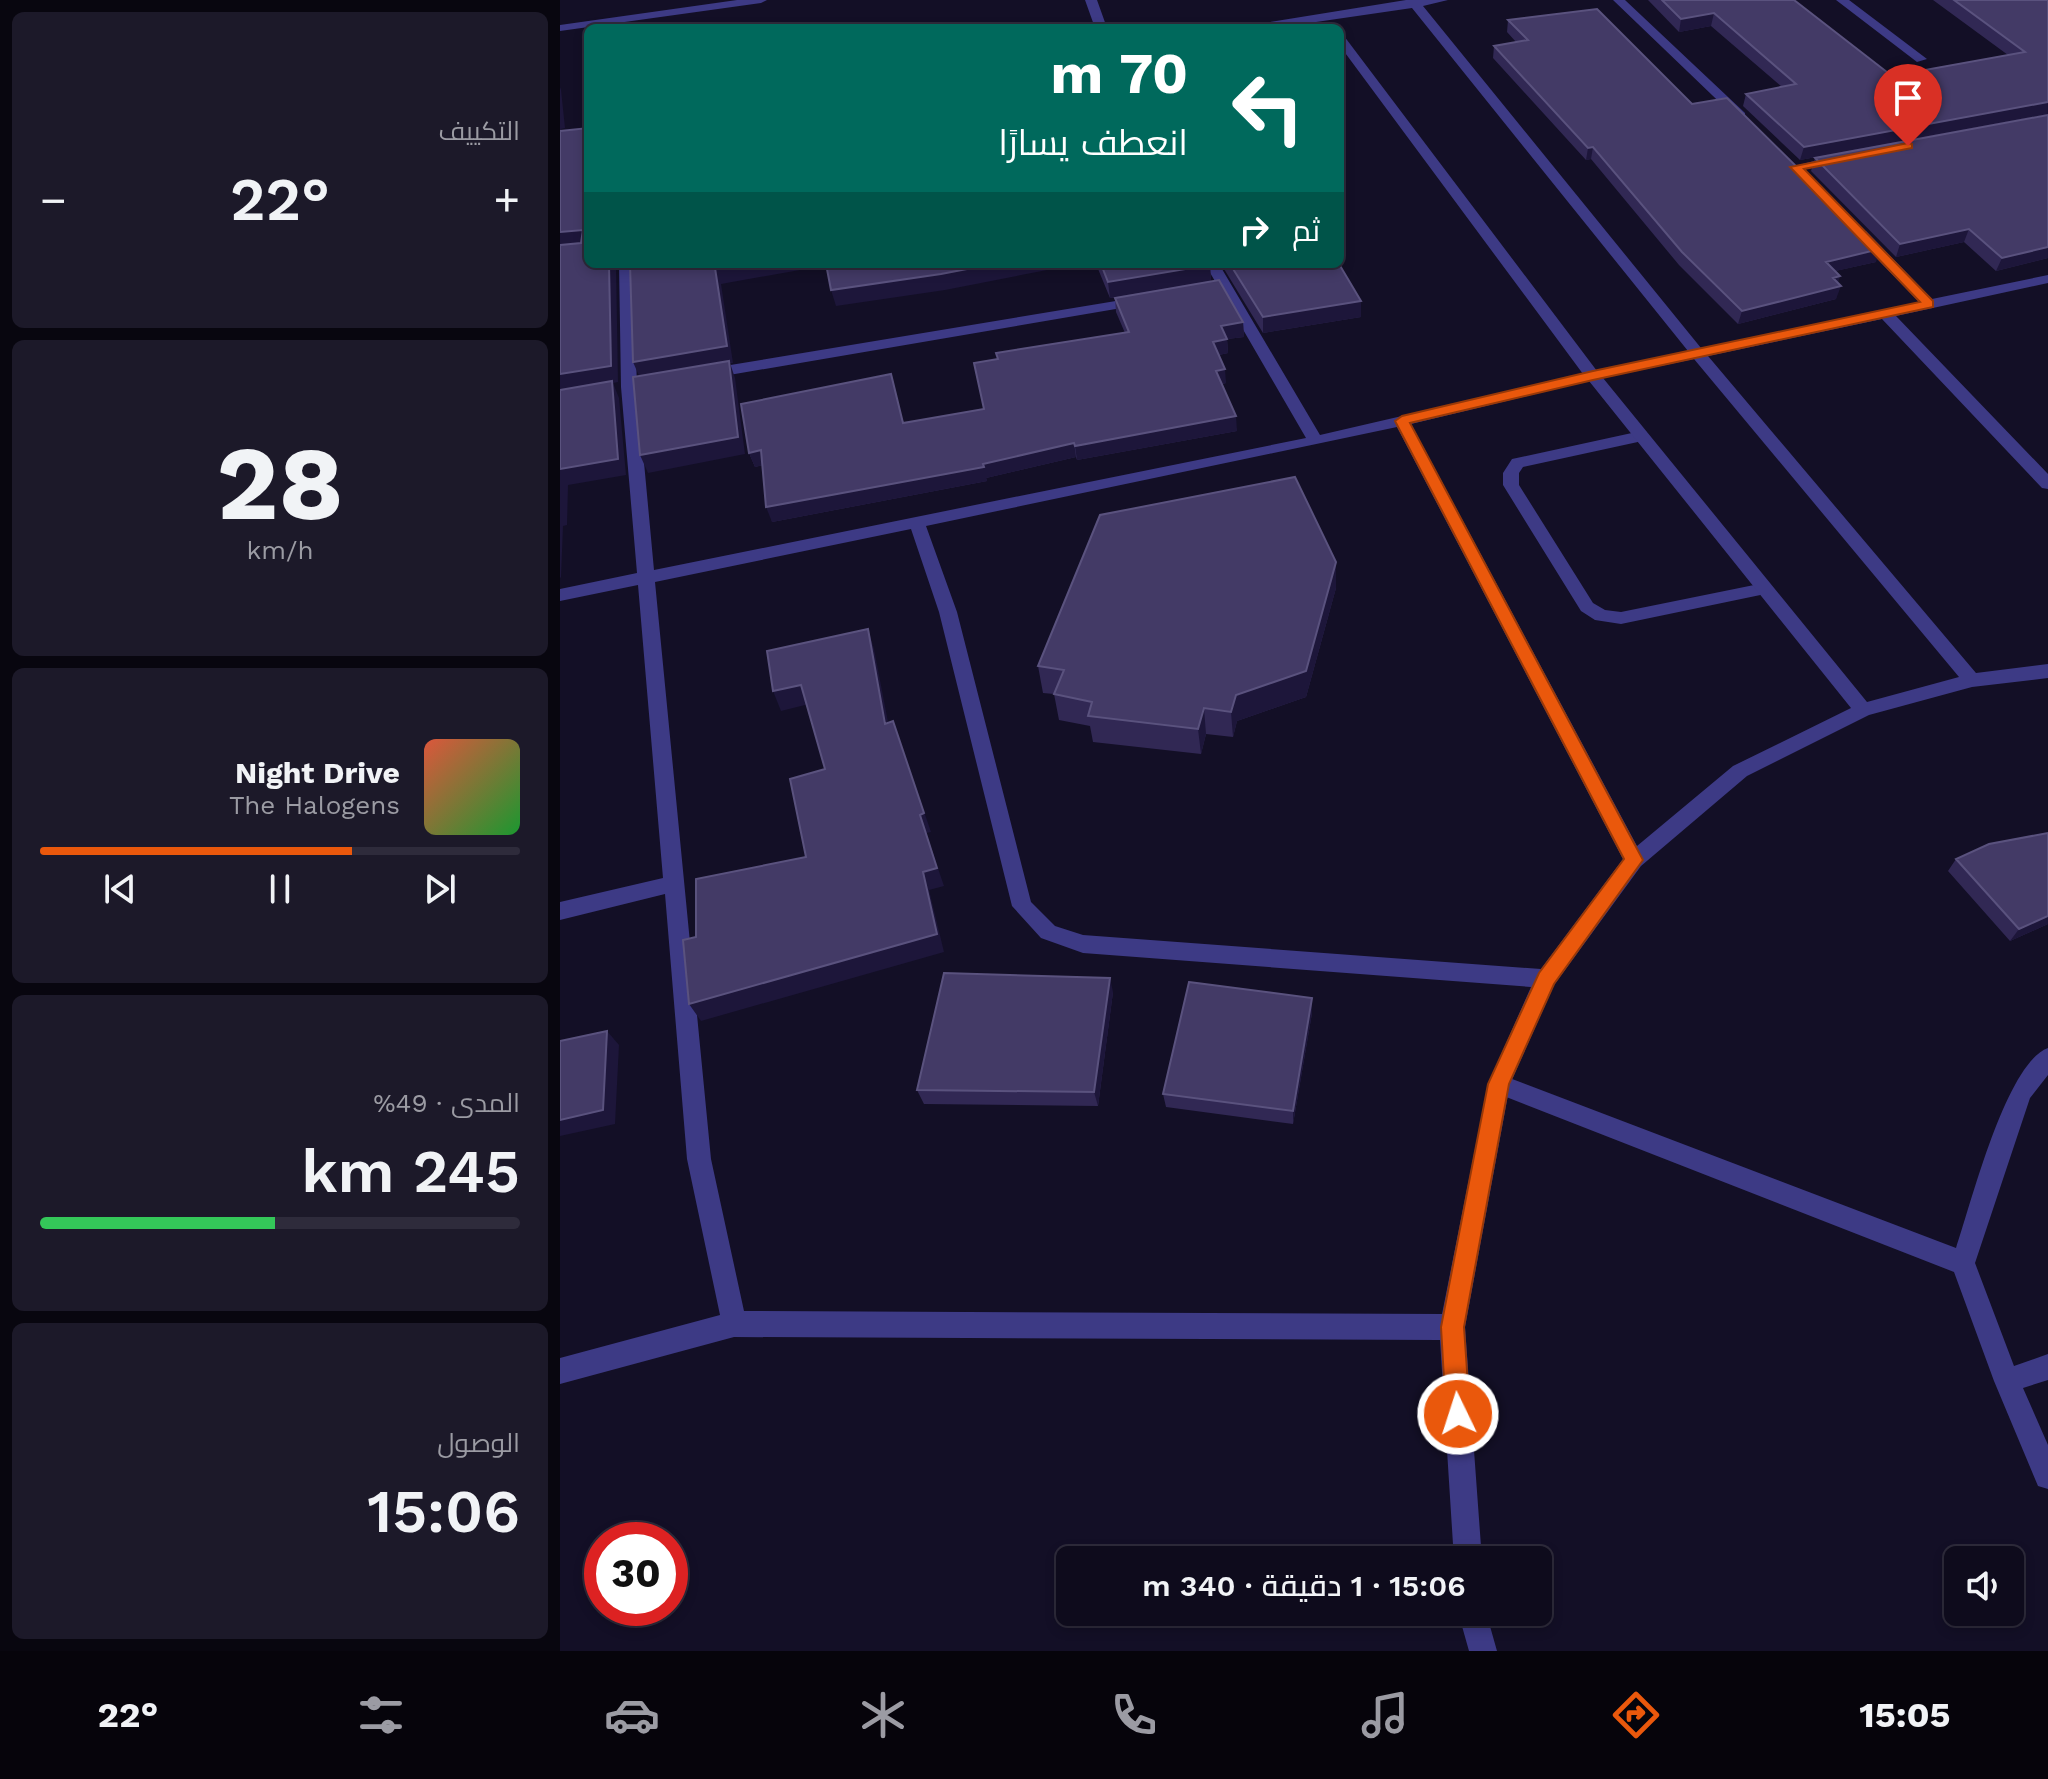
<!DOCTYPE html>
<html lang="ar">
<meta charset="utf-8">
<style>
body{margin:0;font-family:"Work Sans",Cairo,sans-serif;background:#1c1929;color:#f1f3f6;direction:rtl;height:100vh;display:flex;flex-direction:column;font-size:30px;white-space:nowrap}
*{box-sizing:border-box;margin:0}
p{font-size:26px;color:#9b9ba3}
.icon{flex:none;width:44px;height:44px;fill:none;stroke:currentColor;stroke-width:2;stroke-linecap:round;stroke-linejoin:round}
.map{position:relative;flex:1;overflow:hidden;direction:ltr}
.sheet{display:flex;flex-direction:column;gap:12px;padding:12px;background:#08060f;width:560px}
.sheet>*{flex:none}
.hud{position:absolute;left:24px;top:24px;width:760px;height:244px;border-radius:12px;box-shadow:0 4px 12px #0003,0 0 0 2px #2e2b3b;direction:rtl;background:#00695c;color:#fff;overflow:hidden}
.buttons{position:absolute;left:1384px;top:1546px;display:grid;gap:16px}
.buttons a{display:grid;place-items:center;width:80px;height:80px;border-radius:12px;background:#0e0b1c;box-shadow:0 4px 12px #0003,0 0 0 2px #2e2b3b;font-size:40px}
.speed{position:absolute;left:24px;top:1522px;display:flex;gap:16px;font-size:40px;font-weight:700;text-align:center}
.speed>*{display:grid;place-content:center;width:104px;height:104px;border-radius:50%;background:#0e0b1c;box-shadow:0 4px 12px #0003,0 0 0 2px #2e2b3b;line-height:1}
.speed .limit{border:12px solid #d22;background:#fff;color:#111}
.pin{position:absolute;display:grid;place-items:center;width:68px;height:68px;color:#fff;margin:-82px -34px;border-radius:50% 50% 50% 0;rotate:-45deg;box-shadow:0 0 8px #0007}
.pin .icon{rotate:45deg}
.me{position:absolute;width:88px;margin:-44px;rotate:356deg;stroke-linejoin:round;filter:drop-shadow(0 0 6px #0008)}
.turn{display:flex;align-items:center;gap:28px;height:168px;padding:0 24px;font-size:36px}
.turn .icon{width:104px;height:104px;stroke-width:2.5}
.turn b{display:block;font-size:56px;line-height:68px}
.then{display:flex;align-items:center;height:76px;padding:0 24px;background:#0003;gap:16px;font-size:30px}
.big{font-size:60px;font-weight:600;line-height:1.1}
.sheet .card{flex:1;display:flex;flex-direction:column;justify-content:center;gap:12px;min-width:0;padding:0 28px;border-radius:12px;background:#1c1929}
.sheet .dial{align-items:center;gap:0}
.dial b{font-size:104px;line-height:1}
.song{display:flex;align-items:center;gap:24px}
.cover{width:96px;height:96px;border-radius:12px;background:linear-gradient(135deg,hsl(10 70% 55%),hsl(130 70% 35%))}
.played{height:8px;border-radius:4px;background:linear-gradient(90deg,#ea580c 65%,#2e2b3b 65%)}
.keys{display:flex;justify-content:space-around;direction:ltr}
.heat{display:flex;justify-content:space-between;align-items:center;font-size:44px;direction:ltr}
.charge{height:12px;border-radius:6px;background:linear-gradient(90deg,#34c759 49%,#2e2b3b 0)}
.trip{position:absolute;left:496px;top:1546px;width:496px;height:80px;border-radius:12px;background:#0e0b1c;box-shadow:0 4px 12px #0003,0 0 0 2px #2e2b3b;font-weight:600;line-height:80px;text-align:center;direction:rtl}
.tabs{display:flex;height:128px;justify-content:space-around;align-items:center;background:#06040b;color:#9b9ba3}
.tabs .icon{width:56px;height:56px}
.tabs .active{color:#ea580c}
.tabs b{font-size:36px;color:#f1f3f6}
main{display:flex;flex:1;min-height:0}
.map>svg:first-child{display:block}
.lines{fill:none;stroke-linecap:round;stroke-linejoin:round}
.lane{fill:#3d3a85;fill-rule:evenodd}
.street{fill:#3d3a85;fill-rule:evenodd}
.wall{fill:#312854}
.shaded-wall{fill:#1d163a}
.building{fill:#433a66;stroke:#5a527e;stroke-width:2}
.route{fill:#ea580c;stroke:#983908;stroke-width:2}
</style>
<main>
<div class="map">
<svg width="1488" height="1651" viewBox="0 0 1488 1651">
<rect width="100%" height="100%" fill="#130f26"/>
<g class="lines">
<path class="lane" d="M1081,431L1087,432V440L963,467L959,473V485L1033,603L1045,610L1061,612L1204,583L1210,585L1213,589L1210,593L1061,624L1035,620L1021,611L943,485V473L952,459Z
M1488,1048V1075L1470,1098L1415,1263L1454,1366L1488,1354V1380L1463,1388L1488,1445V1489L1478,1486L1434,1381L1394,1272L931,1091L928,1084L931,1077L939,1074L1396,1248C1411,1204 1446,1063 1488,1048Z"/>
<path class="street" d="M177,0H207L201,3L0,31V25Z
M525,0H537L547,28H535Z
M846,0H888L863,6L1141,348L1359,302L1296,237V231H1306L1372,299L1488,275V283L1336,316L1488,474V489L1482,488L1322,319L1148,356L1416,673L1488,664V678L1412,687L1309,715L1187,776L1081,866L994,985L950,1084L905,1327L922,1560H894L880,1340L174,1337L0,1384V1358L160,1315L127,1159L105,894L0,920V902L103,878L78,585L0,601V589L77,573L61,387L59,264H73L77,387L94,570L746,438L645,264H659L760,435L1023,374L780,46V35L784,36L1037,371L1128,351L852,8L715,28H686L692,25ZM1134,359L1399,677L1307,702L1043,378ZM1029,381L1291,708L1173,766L1077,846L851,424ZM837,427L1063,859L981,969L523,935L495,926L471,902L397,612L366,526ZM351,529L379,612L452,906L481,938L523,953L971,987L928,1084L882,1314L184,1311L151,1159L95,582Z
M1053,0H1065L1185,113V119H1177Z
M1276,0H1289L1367,59L1357,62Z
M1279,155L1285,159L1284,162L1236,171L1230,167Z
M580,297L587,301L585,304L146,379L138,374L146,369Z
M898,1612H926L937,1651H909Z"/>
</g>
<path class="wall" d="M1088,0H1234L1332,76L1448,55L1373,0H1488V114L1240,160L1183,106L1186,94L1222,87L1151,26L1119,32Z
M948,20L1132,104L1316,262L1275,271L1278,284L1276,299L1178,324L1119,265L1031,159L1026,160L933,58L934,46L956,42L947,32Z
M1255,158L1488,258L1436,271L1404,242L1336,257L1251,171Z
M536,264H650L651,281L550,298Z
M661,264H779L801,301V317L703,333Z
M555,298L683,322L684,337L667,339L668,353L659,355L666,383L662,384L677,431L517,460L516,457L426,478L427,481L212,522L203,465L195,467L189,453L343,423L424,409L438,359L565,333L556,312Z
M776,562V588L746,697L677,721L673,737L646,734L641,754L533,742L530,726L499,720L494,694L483,693L478,666Z
M1488,833V924L1450,941L1388,871L1396,859Z
M553,992L538,1106L364,1104L357,1090Z
M752,998V1013L733,1124L606,1107L603,1094Z"/>
<path class="shaded-wall" d="M1154,13L1151,26L1119,32L1121,19Z
M0,87L1,90L5,128L1,129L6,142L0,132Z
M1488,102V114L1240,160L1244,147Z
M1033,147L1031,159L1026,160L1028,148Z
M1409,229L1404,242L1336,257L1340,244Z
M23,230L28,241L0,249V232Z
M1488,247V258L1436,271L1442,258Z
M1320,249L1316,262L1262,274L1266,262Z
M49,264H56L58,382L53,383L59,398L66,475L8,485L7,525L3,526L1,577L0,578V374Z
M179,264L268,265L161,284L173,363H170L175,378L185,454L88,473L80,455V378L73,362L155,268Z
M433,264H518L385,290L276,306L271,290Z
M650,265L651,281L550,298L548,282Z
M1280,276L1277,287L1281,286L1276,299L1178,324L1182,311L1273,278Z
M801,301V317L703,333V317Z
M683,322L684,337L667,339L668,353L654,356L653,342L661,326Z
M665,369L666,383L657,385L656,371Z
M676,416L677,431L517,460L515,446Z
M514,443L516,457L426,478L423,464Z
M201,450L207,464L195,467L189,453Z
M424,467L427,481L212,522L206,507Z
M776,562V588L746,697L677,721L673,737L671,712L676,695Z
M308,629L314,649L332,743L325,724Z
M241,685L249,704L221,711L213,691Z
M644,708L646,734L641,754L638,729Z
M333,721L371,832L366,833L384,886L369,890L384,952L141,1021L129,1004L363,872L360,815Z
M1488,916V924L1450,941L1459,929Z
M550,978L553,992L538,1106L534,1092Z
M752,998V1013L733,1124V1111Z
M47,1031L59,1045L55,1124L0,1136V1120Z"/>
<path class="building" d="M1102,0H1234L1332,76L1465,52L1394,0H1488V102L1244,147L1186,94L1236,84L1154,13L1121,19Z
M1037,9L1132,104L1167,98L1320,249L1266,262L1280,276L1273,278L1281,286L1182,311L1122,252L1033,147L1028,148L934,46L968,40L948,20Z
M1488,115V247L1442,258L1409,229L1340,244L1255,158Z
M28,128V264H49L51,366L0,374V245L21,243L23,230L0,232V131Z
M70,264H179L155,268L167,346L73,362Z
M266,264H433L381,274L271,290Z
M541,264H650V265L548,282Z
M670,264H779L801,301L703,317Z
M659,280L683,322L661,326L667,339L653,342L665,369L656,371L676,416L515,446L514,443L423,464L424,467L206,507L201,450L189,453L181,404L331,374L343,423L424,409L414,363L438,359L436,353L569,332L555,298Z
M169,361L178,437L80,455L73,377Z
M52,381L58,459L0,469V390Z
M735,477L776,562L746,671L676,695L671,712L644,708L638,729L528,716L532,702L494,694L504,670L478,666L540,515Z
M308,629L325,724L333,721L364,813L360,815L377,868L363,872L377,934L129,1004L123,940L136,937V879L246,857L230,779L265,769L241,685L213,691L207,651Z
M1488,833V916L1459,929L1396,859L1429,844Z
M384,973L550,978L534,1092L357,1090Z
M629,982L752,998L733,1111L603,1094Z
M47,1031L43,1110L0,1120V1041Z"/>
<path class="route" d="M1348,143L1352,144V148L1244,169L1373,301V307L1033,380L850,423L1083,860L994,984L949,1084L904,1327L910,1414L907,1423L898,1426L890,1423L886,1414L881,1327L928,1084L979,973L1064,859L835,421L842,416L1033,371L1360,302L1230,167Z"/>
</svg>
<div class="buttons">
<a><svg class="icon" aria-label="sound" viewBox="0 0 24 24"><path d="M4 9h4l5-4v14l-5-4H4zM17 9q2 3 0 6"/></svg></a>
</div>
<div class="speed"><div class="limit">30</div></div>
<div class="pin" style="left:1348px;top:146px;background:#d93025"><svg class="icon" aria-label="arrive" viewBox="0 0 24 24"><path d="M6 21V4h12l-3 4 3 4H6"/></svg></div>
<svg class="me" style="left:898px;top:1414px" viewBox="-20 -20 40 40"><circle r="17" fill="#ea580c" stroke="#fff" stroke-width="3"/><path d="M0-11L8 9 0 5-8 9z" fill="#fff"/></svg>
<div class="trip">15:06 · 1 دقيقة · 340 m</div>
<div class="hud">
<div class="turn"><svg class="icon" aria-label="left" viewBox="0 0 24 24"><path d="M17 20v-9H6M10 6l-5 5 5 5"/></svg><div><b>70 m</b>انعطف يسارًا</div></div>
<div class="then">ثم<svg class="icon" aria-label="right" viewBox="0 0 24 24"><path d="M7 20v-9h11M14 6l5 5-5 5"/></svg></div>
</div>
</div>
<section class="sheet">
<div class="card"><p>التكييف</p>
<div class="heat"><a>−</a><b class="big">22°</b><a>+</a></div>
</div>
<div class="card dial"><b>28</b><p>km/h</p></div>
<div class="card">
<div class="song"><i class="cover"></i><div><b>Night Drive</b><p>The Halogens</p></div></div>
<div class="played"></div>
<div class="keys"><svg class="icon" aria-label="previous" viewBox="0 0 24 24"><path d="M18 5L8 12l10 7zM5 5v14"/></svg><svg class="icon" aria-label="pause" viewBox="0 0 24 24"><path d="M8 5v14M16 5v14"/></svg><svg class="icon" aria-label="next" viewBox="0 0 24 24"><path d="M6 5l10 7-10 7zM19 5v14"/></svg></div>
</div>
<div class="card"><p>المدى · 49%</p><b class="big">245 km</b><div class="charge"></div></div>
<div class="card"><p>الوصول</p><b class="big">15:06</b></div>
</section>
</main>
<nav class="tabs">
<b>15:05</b>
<svg class="icon active" aria-label="directions" viewBox="0 0 24 24"><path d="M12 3l9 9-9 9-9-9zM9 14v-3h6M13 9l2 2-2 2"/></svg>
<svg class="icon" aria-label="music" viewBox="0 0 24 24"><path d="M9 18V5l10-2v13"/><circle cx="6" cy="18" r="3"/><circle cx="16" cy="16" r="3"/></svg>
<svg class="icon" aria-label="phone" viewBox="0 0 24 24"><path d="M5 4h4l2 5-3 2q2 4 5 5l2-3 5 2v4C11 20 4 13 5 4z"/></svg>
<svg class="icon" aria-label="climate" viewBox="0 0 24 24"><path d="M12 3v18M4 7l16 10M4 17L20 7"/></svg>
<svg class="icon" aria-label="car" viewBox="0 0 24 24"><path d="M5 17H2v-5l4-1 3-4h7l3 4 3 1v5h-3M9 17h6M6 11h13"/><circle cx="7" cy="17" r="2"/><circle cx="17" cy="17" r="2"/></svg>
<svg class="icon" aria-label="filters" viewBox="0 0 24 24"><path d="M4 7h16M4 17h16"/><circle cx="9" cy="7" r="2"/><circle cx="15" cy="17" r="2"/></svg>
<b>22°</b>
</nav>
